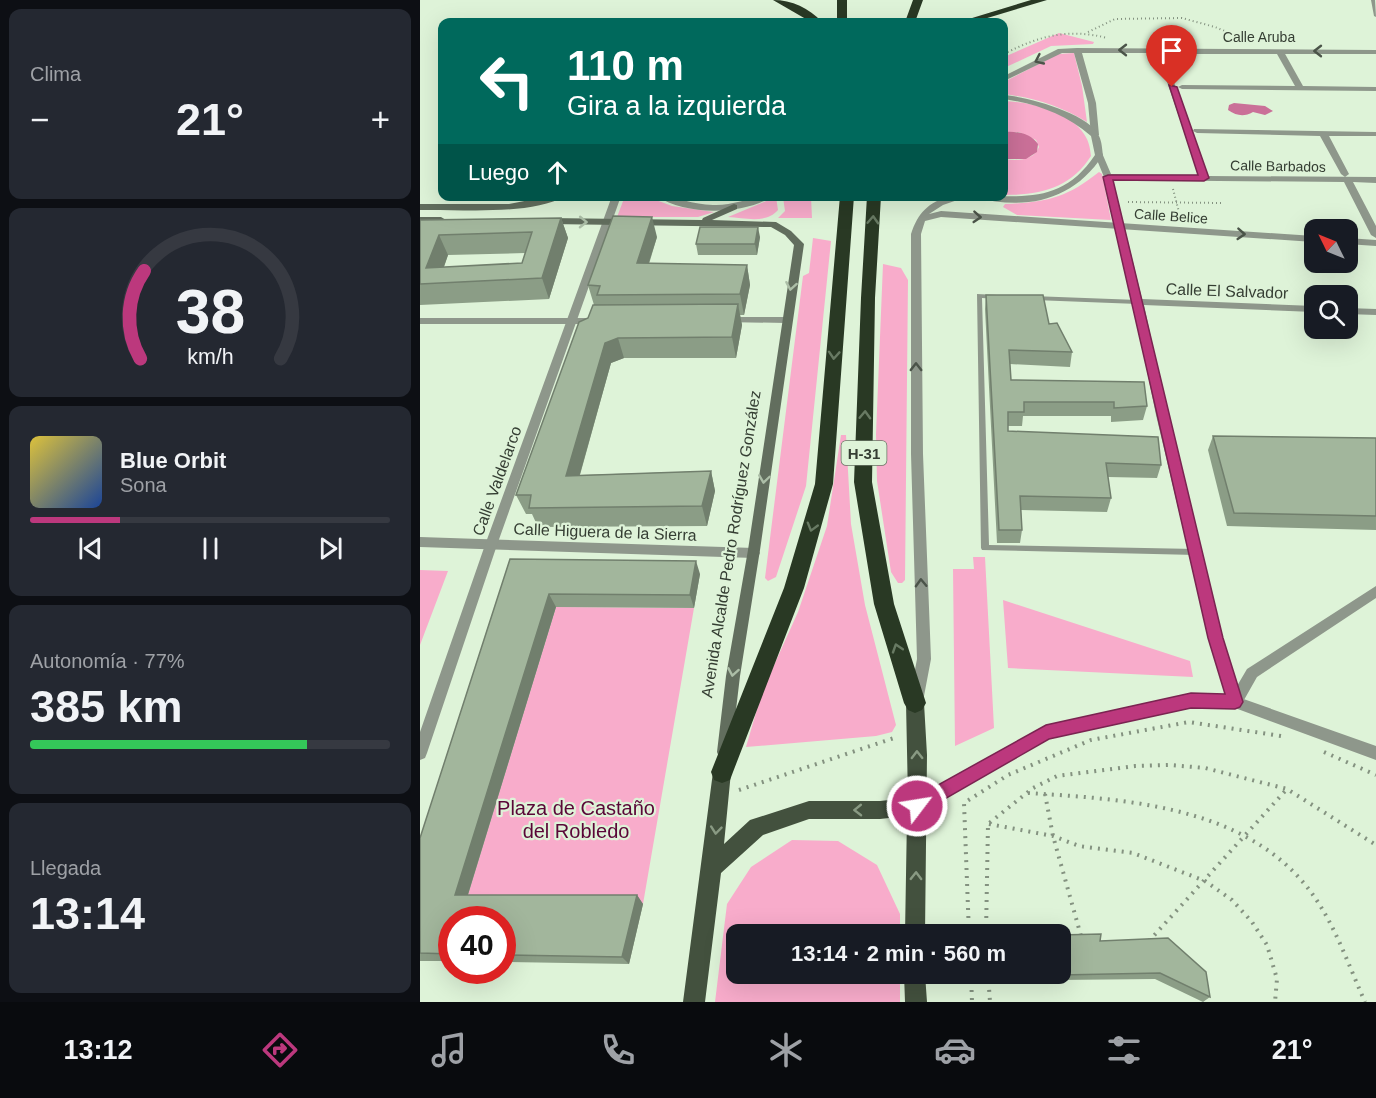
<!DOCTYPE html>
<html lang="es">
<meta charset="utf-8">
<style>
body{margin:0;font-family:Arial,sans-serif;background:#242831;color:#f1f3f6;height:100vh;display:flex;flex-direction:column;font-size:22px;white-space:nowrap}
*{box-sizing:border-box;margin:0}
p{font-size:20px;color:#9ea1a6}
.icon{flex:none;width:33px;height:33px;fill:none;stroke:currentColor;stroke-width:2;stroke-linecap:round;stroke-linejoin:round}
.map{position:relative;flex:1;overflow:hidden}
.panel{display:flex;flex-direction:column;gap:9px;padding:9px;background:#0d0f14;width:420px}
.panel>*{flex:none}
.guide{position:absolute;left:18px;top:18px;width:570px;height:183px;border-radius:12px;box-shadow:0 6px 24px #0002;background:#00695c;color:#fff;overflow:hidden}
.needle{width:39px;rotate:313deg}
.tools{position:absolute;left:884px;top:219px;display:grid;gap:12px}
.tools a{display:grid;place-items:center;width:54px;height:54px;border-radius:12px;background:#171b24;box-shadow:0 6px 24px #0002;font-size:30px}
.speed{position:absolute;left:18px;top:906px;display:flex;gap:12px;font-size:30px;font-weight:700;text-align:center}
.speed>*{display:grid;place-content:center;width:78px;height:78px;border-radius:50%;background:#171b24;box-shadow:0 6px 24px #0002;line-height:1}
.speed .limit{border:9px solid #d22;background:#fff;color:#111}
.pin{position:absolute;display:grid;place-items:center;width:51px;height:51px;color:#fff;margin:-62px -26px;border-radius:50% 50% 50% 0;rotate:-45deg;box-shadow:0 0 6px #0007}
.pin .icon{rotate:45deg}
.me{position:absolute;width:66px;margin:-33px;rotate:59deg;stroke-linejoin:round;filter:drop-shadow(0 0 4px #0008)}
.turn{display:flex;align-items:center;gap:21px;height:126px;padding:0 30px;font-size:27px}
.turn .icon{width:78px;height:78px;stroke-width:2.5}
.turn b{display:block;font-size:42px;line-height:51px}
.then{display:flex;align-items:center;height:57px;padding:0 30px;background:#0003;gap:12px;font-size:22px}
.big{font-size:45px;font-weight:600;line-height:1.1}
.panel .tile{flex:1;display:flex;flex-direction:column;justify-content:center;gap:9px;min-width:0;padding:0 21px;border-radius:12px;background:#242831}
.panel .dial{align-items:center;gap:0}
.dial svg{height:156px;overflow:visible;fill:none;stroke:#363941;stroke-width:7;stroke-linecap:round;text-anchor:middle}
.dial text{fill:#f1f3f6;stroke:none}
.song{display:flex;align-items:center;gap:18px}
.cover{width:72px;height:72px;border-radius:9px;background:linear-gradient(135deg,hsl(50 70% 55%),hsl(220 70% 35%))}
.played{height:6px;border-radius:3px;background:linear-gradient(90deg,#bc387d 25%,#363941 25%)}
.keys{display:flex;justify-content:space-around;direction:ltr}
.heat{display:flex;justify-content:space-between;align-items:center;font-size:33px;direction:ltr}
.charge{height:9px;border-radius:4px;background:linear-gradient(90deg,#34c759 77%,#363941 0)}
.trip{position:absolute;left:306px;top:924px;width:345px;height:60px;border-radius:12px;background:#171b24;box-shadow:0 6px 24px #0002;font-weight:600;line-height:60px;text-align:center}
.menu{display:flex;height:96px;justify-content:space-around;align-items:center;background:#090b0e;color:#9ea1a6}
.menu .icon{width:42px;height:42px}
.menu .active{color:#bc387d}
.menu b{font-size:27px;color:#f1f3f6}
main{display:flex;flex:1;min-height:0}
.map>svg:first-child{display:block}
.green{fill:#f8accb}
.water{fill:#ca7098}
.lines{fill:none;stroke-linecap:round;stroke-linejoin:round}
.path-far1{stroke:#849280;stroke-width:2;stroke-dasharray:1 3;stroke-linecap:butt}
.path{stroke:#849280;stroke-width:4;stroke-dasharray:2 6;stroke-linecap:butt}
.service{fill:#8e978b;fill-rule:evenodd}
.pedestrian{fill:#8e978b;fill-rule:evenodd}
.minor{fill:#8e978b;fill-rule:evenodd}
.tertiary{fill:#8e978b;fill-rule:evenodd}
.secondary{fill:#626e5e;fill-rule:evenodd}
.primary{fill:#43513e;fill-rule:evenodd}
.motorway{fill:#293924;fill-rule:evenodd}
.wall{fill:#8b9d86;fill-rule:evenodd}
.shaded-wall{fill:#717f6d}
.building{fill:#a2b69c;stroke:#717f6d;stroke-width:1.5;fill-rule:evenodd}
.oneway{stroke:#4b5449}
.oneway2{stroke:#687a63}
.oneway3{stroke:#acbea7}
.oneway4{stroke:#899a83}
.route{fill:#bc387d;stroke:#7a2451;stroke-width:1.5}
.labels{text-anchor:middle;dominant-baseline:central;stroke-width:4.5;stroke-linejoin:round;paint-order:stroke}
.far-street-label{font-size:14px;fill:#353e33;stroke:#def3d8}
.shield{fill:#def3d8;stroke:#687464;stroke-width:1.5}
.shield-label{font-size:15px;font-weight:bold;fill:#353e33}
.street-label{font-size:16px;fill:#353e33;stroke:#def3d8}
.near-park-label{font-size:20px;fill:#5a0637;stroke:#def3d8}
</style>
<main>
<section class="panel">
<div class="tile"><p>Clima</p>
<div class="heat"><a>−</a><b class="big">21°</b><a>+</a></div>
</div>
<div class="tile dial"><svg viewBox="0 0 100 80">
<path d="M14 69A42 42 0 1 1 86 69"/>
<path d="M14 69A42 42 0 0 1 16 24" stroke="#bc387d"/>
<text x="50" y="56" font-size="32" font-weight="700">38</text>
<text x="50" y="72" font-size="11">km/h</text>
</svg></div>
<div class="tile">
<div class="song"><i class="cover"></i><div><b>Blue Orbit</b><p>Sona</p></div></div>
<div class="played"></div>
<div class="keys"><svg class="icon" aria-label="previous" viewBox="0 0 24 24"><path d="M18 5L8 12l10 7zM5 5v14"/></svg><svg class="icon" aria-label="pause" viewBox="0 0 24 24"><path d="M8 5v14M16 5v14"/></svg><svg class="icon" aria-label="next" viewBox="0 0 24 24"><path d="M6 5l10 7-10 7zM19 5v14"/></svg></div>
</div>
<div class="tile"><p>Autonomía · 77%</p><b class="big">385 km</b><div class="charge"></div></div>
<div class="tile"><p>Llegada</p><b class="big">13:14</b></div>
</section>
<div class="map">
<svg width="956" height="1002" viewBox="0 0 956 1002">
<rect width="100%" height="100%" fill="#def3d8"/>
<path class="green" d="M639,33L674,42L673,44L631,46L584,68V57Z
M654,53L662,86L667,122C640,106 615,98 584,94V82L638,54Z
M584,101C609,102 649,110 664,134C669,141 670,148 671,156C651,188 620,195 584,195V159C597,161 613,161 619,147L616,140L599,132H584Z
M679,172L682,174L691,220L597,215L583,207L585,204C626,202 645,199 679,172Z
M205,196L228,197L252,206L294,212L278,217H197Z
M356,197L358,210C346,224 325,218 308,217Z
M363,197H391L392,218H358L365,211Z
M393,238L411,241L386,486L356,577L348,581L345,578L383,276L389,273Z
M463,264L481,268L488,280L485,580L482,583H478L471,572L457,481L456,434Z
M421,435H426L431,524L445,605L476,725L472,732L456,736L326,747L342,692L378,612L407,526Z
M553,557H565L574,728L535,746L533,569H554Z
M0,570L28,571L0,645Z
M583,600L770,661L773,677L588,668Z
M136,607L274,608L223,904H45Z
M372,840L418,841L457,865L480,914V934H316V974H480V1002H295L307,904L331,867Z"/>
<path class="water" d="M814,103L845,106L853,111L845,115L833,112C824,117 817,116 808,110L809,105Z
M584,132C597,131 610,133 618,144L617,152L606,159H584Z"/>
<g class="lines">
<path class="path-far1" d="M668,32L695,19L762,18L795,27L824,39
M584,54C619,36 648,28 687,38
M753,189L761,220
M708,202L801,203"/>
<path class="path" d="M904,752L956,775
M319,790L477,737
M608,793C702,799 816,805 882,881C912,915 927,962 945,1002
M625,794L633,836L661,936
M569,824L633,836L659,846L713,853L785,881L812,900L832,922L847,945L857,979L855,1002
M549,934L544,803L588,775L671,740L769,722L861,736
M566,934L568,824L613,788L637,776L715,766L750,765L785,768L867,789L956,845
M729,941L867,789
M551,974L552,1002
M568,974L570,1002"/>
<path class="service" d="M951,0H955L956,17L954,16Z
M557,294L577,295L580,297L577,299L562,298L569,545L776,549L779,550L780,552L779,554L776,555L562,550L561,548Z
M612,296L718,300L721,302L718,304L614,300L611,298Z"/>
<path class="pedestrian" d="M858,52H864L883,86L956,87V91L762,89L758,87L762,85L875,86L857,54Z
M774,129L956,132V136H909L929,174L925,177L921,174L900,136L777,133L773,131Z"/>
<path class="minor" d="M657,48L956,50V54H744L787,176L956,177V183L933,182L956,226V238L951,235L924,182L693,180L722,299L894,306V312L724,305C751,433 779,561 817,686L827,669L956,586V598L837,677L820,707L815,708L810,707L808,702L789,638L736,415L713,302L684,177L675,155L682,153L691,174L779,175L737,53H662L676,103L679,135L675,137L671,135L668,103L654,53H642L584,81V76L638,49Z
M927,308L956,309V315L927,314Z
M307,317H366L371,320L366,323L303,322L302,320Z
M0,318H178L183,321L178,324H0Z
M0,537L334,548L338,549L340,553L338,557L334,558L0,547Z"/>
<path class="tertiary" d="M584,95C607,97 669,113 679,136C682,142 682,149 683,155C653,201 607,210 556,198L555,196C605,196 643,203 675,155L671,136C645,114 617,104 584,99Z
M192,196H201L77,545L7,753L5,758L0,760V732L65,545Z
M237,196C256,196 273,205 293,205C314,206 333,196 353,196C325,215 265,216 237,196Z
M531,196H549L523,205L509,214L521,211L894,236V242L521,217L505,221L501,234L503,454L511,659L504,696L502,701L497,702L492,701L490,696L497,659L491,454V234C498,213 508,202 531,196Z
M927,238L956,240V246L927,244Z
M771,694L815,696L956,746V760L815,708L771,706L629,738L502,811L497,813L492,811L489,806L492,801L626,725Z"/>
<path class="secondary" d="M130,196H145C111,216 40,209 0,210V204H89Z
M314,204L317,205V209L292,220L356,222L371,231L384,244L340,550L320,676L311,752L309,757L304,759L299,757L297,752L306,676L328,550L374,245L365,235L351,227L129,224L124,221L129,218L282,220L283,218Z
M0,217H21L26,220L21,223H0Z"/>
<path class="primary" d="M495,695L501,697L504,703L507,755L505,934H485L487,816L460,819H389L343,835L301,873L285,1002H263L293,772L295,766L302,763L309,766L311,772L304,844L330,820L389,801H460L488,798L486,703L489,697Z
M484,974H505L507,1002H485Z"/>
<path class="motorway" d="M353,0C372,0 389,8 402,22H391Z
M417,0H427V22H417Z
M493,0H503L495,22H485Z
M611,0H627L554,22H539Z
M420,196H434L413,484L384,588L313,772L310,780L302,783L294,780L291,772L364,588L395,484Z
M447,196H461L455,298L452,482L474,604L506,703L502,710L495,713L488,710L484,703L454,604L434,482L441,298Z"/>
</g>
<path class="wall" d="M141,218L148,238L129,299L0,305V220ZM105,253L102,263L24,267L28,255Z
M237,237L229,264L327,265L330,285L324,315H320L322,325L316,358H204L191,363L160,475L291,471L295,491L287,526L118,527L112,514H106L96,495L168,318L174,305L168,285Z
M340,237L337,255H278L276,244Z
M566,295L652,352L650,367L590,364L591,380L727,406L723,420L691,422V416H603L602,426H588V431L741,465L737,478L688,477L691,498L687,512L601,510L602,530L600,543H577L565,309Z
M793,436L956,438V530L807,526L788,450Z
M90,559L280,574L274,608L136,607L48,895H217L223,904L209,964L82,962V920H32V961H0V838Z
M680,941L790,997L783,1002L735,979L637,980L636,974H640Z"/>
<path class="shaded-wall" d="M232,217L237,237L222,284L217,263Z
M141,218L148,238L129,299L122,278Z
M338,227L340,237L337,255L335,244Z
M19,235L28,255L18,283L6,268Z
M327,265L330,285L324,315L320,294Z
M318,304L322,325L316,358L312,337Z
M198,338L204,358L191,363L154,495L146,476L185,343Z
M291,471L295,491L287,526L282,506Z
M276,561L280,574L274,608L270,595Z
M129,594L136,607L45,904L35,895Z
M217,895L223,904L209,964L202,957Z"/>
<path class="building" d="M193,216L232,217L217,263L327,265L320,294L177,295L180,286L168,285Z
M141,218L122,278L0,284V220ZM112,232L102,263L6,268L19,235Z
M280,227H338L335,244H276Z
M566,295H623L629,324L637,323L652,352L589,350L591,380L724,382L727,406L694,408V402H604V412H588V431L738,437L741,465L686,463L691,498L600,496L602,530H579Z
M318,304L312,337L198,338L185,343L146,476L291,471L282,506L109,508L111,495H96L159,322L168,318L173,305Z
M793,436L956,438V516L814,513Z
M90,559L276,561L270,595L129,594L35,895H217L202,957L82,955V920H32V954L0,953V838Z
M681,934L680,941L748,938L786,972L790,997L740,973L640,975V935Z"/>
<defs><path id="oneway-chevron" d="M-2-3.5L2.5 0L-2 3.5" fill="none" stroke-width="1.6" stroke-linecap="round" stroke-linejoin="round" transform="scale(1.5)"/></defs>
<g class="oneway">
<use href="#oneway-chevron" transform="translate(703 50) rotate(180)"/>
<use href="#oneway-chevron" transform="translate(898 51) rotate(-180)"/>
<use href="#oneway-chevron" transform="translate(619 60) rotate(155)"/>
<use href="#oneway-chevron" transform="translate(557 217) rotate(4)"/>
<use href="#oneway-chevron" transform="translate(821 234) rotate(4)"/>
<use href="#oneway-chevron" transform="translate(496 367) rotate(-90)"/>
<use href="#oneway-chevron" transform="translate(501 583) rotate(-92)"/>
</g>
<g class="oneway2">
<use href="#oneway-chevron" transform="translate(453 220) rotate(-87)"/>
<use href="#oneway-chevron" transform="translate(414 355) rotate(94)"/>
<use href="#oneway-chevron" transform="translate(445 415) rotate(-88)"/>
<use href="#oneway-chevron" transform="translate(392 527) rotate(106)"/>
<use href="#oneway-chevron" transform="translate(477 648) rotate(-108)"/>
</g>
<g class="oneway3">
<use href="#oneway-chevron" transform="translate(163 222) rotate(1)"/>
<use href="#oneway-chevron" transform="translate(371 286) rotate(100)"/>
<use href="#oneway-chevron" transform="translate(344 479) rotate(98)"/>
<use href="#oneway-chevron" transform="translate(313 672) rotate(100)"/>
</g>
<g class="oneway4">
<use href="#oneway-chevron" transform="translate(497 755) rotate(-91)"/>
<use href="#oneway-chevron" transform="translate(438 810) rotate(179)"/>
<use href="#oneway-chevron" transform="translate(296 830) rotate(96)"/>
<use href="#oneway-chevron" transform="translate(496 876) rotate(-89)"/>
</g>
<path class="route" d="M749,85L757,87L789,178L784,181L693,180L803,638L823,702L820,707L815,709L771,708L629,739L497,815L491,812L488,806L491,800L626,725L771,693L805,694L788,638L683,177L688,175H778Z"/>
<g class="labels">
<g class="far-street-label">
<text x="839" y="37">Calle Aruba</text>
<text transform="translate(858 166) rotate(1)">Calle Barbados</text>
<text transform="translate(751 216) rotate(4)">Calle Belice</text>
</g>
<rect class="shield" x="421.5" y="441" width="45" height="24" rx="4.5"/>
<g class="shield-label">
<text x="444" y="453">H-31</text>
</g>
<g class="street-label">
<text transform="translate(807 291) rotate(2)">Calle El Salvador</text>
<text transform="translate(77 481) rotate(-70)">Calle Valdelarco</text>
<text transform="translate(185 532) rotate(2)">Calle Higuera de la Sierra</text>
<text transform="translate(311 544) rotate(-81)">Avenida Alcalde Pedro Rodríguez González</text>
</g>
<g class="near-park-label">
<text x="156" y="808">Plaza de Castaño<tspan x="156" dy="23">del Robledo</tspan></text>
</g>
</g>
</svg>
<div class="tools">
<a><svg class="needle" viewBox="-14 -14 28 28"><path d="M0-13l5 13h-10z" fill="#e53935"/><path d="M0 13l5-13h-10z" fill="#9ea1a6"/></svg></a>
<a><svg class="icon" aria-label="search" viewBox="0 0 24 24"><circle cx="10" cy="10" r="6"/><path d="M15 15l6 6"/></svg></a>
</div>
<div class="speed"><div class="limit">40</div></div>
<div class="pin" style="left:752px;top:87px;background:#d93025"><svg class="icon" aria-label="arrive" viewBox="0 0 24 24"><path d="M6 21V4h12l-3 4 3 4H6"/></svg></div>
<svg class="me" style="left:497px;top:806px" viewBox="-20 -20 40 40"><circle r="17" fill="#bc387d" stroke="#fff" stroke-width="3"/><path d="M0-11L8 9 0 5-8 9z" fill="#fff"/></svg>
<div class="trip">13:14 · 2 min · 560 m</div>
<div class="guide">
<div class="turn"><svg class="icon" aria-label="left" viewBox="0 0 24 24"><path d="M17 20v-9H6M10 6l-5 5 5 5"/></svg><div><b>110 m</b>Gira a la izquierda</div></div>
<div class="then">Luego<svg class="icon" aria-label="ahead" viewBox="0 0 24 24"><path d="M12 20V5M6 11l6-6 6 6"/></svg></div>
</div>
</div>
</main>
<nav class="menu">
<b>13:12</b>
<svg class="icon active" aria-label="directions" viewBox="0 0 24 24"><path d="M12 3l9 9-9 9-9-9zM9 14v-3h6M13 9l2 2-2 2"/></svg>
<svg class="icon" aria-label="music" viewBox="0 0 24 24"><path d="M9 18V5l10-2v13"/><circle cx="6" cy="18" r="3"/><circle cx="16" cy="16" r="3"/></svg>
<svg class="icon" aria-label="phone" viewBox="0 0 24 24"><path d="M5 4h4l2 5-3 2q2 4 5 5l2-3 5 2v4C11 20 4 13 5 4z"/></svg>
<svg class="icon" aria-label="climate" viewBox="0 0 24 24"><path d="M12 3v18M4 7l16 10M4 17L20 7"/></svg>
<svg class="icon" aria-label="car" viewBox="0 0 24 24"><path d="M5 17H2v-5l4-1 3-4h7l3 4 3 1v5h-3M9 17h6M6 11h13"/><circle cx="7" cy="17" r="2"/><circle cx="17" cy="17" r="2"/></svg>
<svg class="icon" aria-label="filters" viewBox="0 0 24 24"><path d="M4 7h16M4 17h16"/><circle cx="9" cy="7" r="2"/><circle cx="15" cy="17" r="2"/></svg>
<b>21°</b>
</nav>
